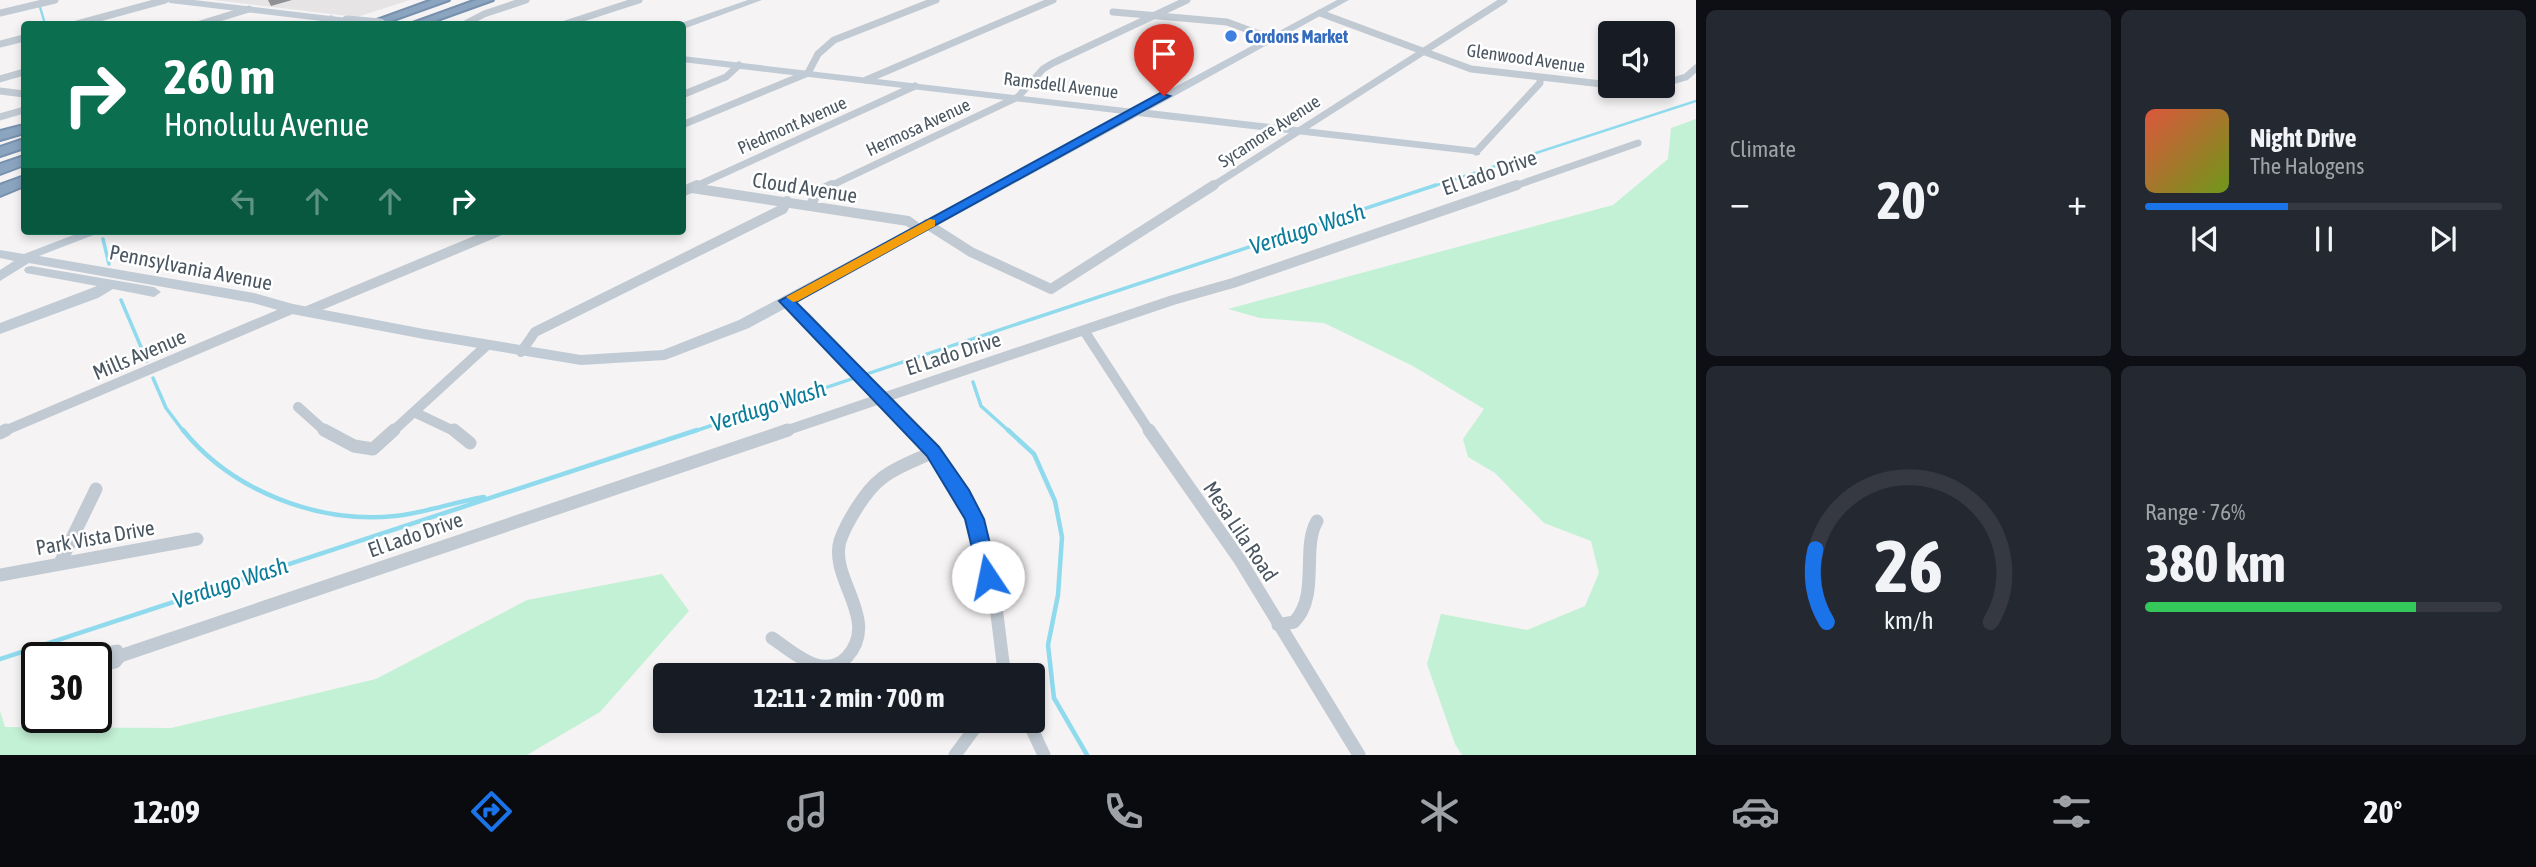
<!DOCTYPE html>
<meta charset="utf-8">
<style>
body{margin:0;font-family:"Asap Condensed",sans-serif;background:#242831;color:#f1f3f6;height:100vh;display:flex;flex-direction:column;font-size:26px;white-space:nowrap}
*{box-sizing:border-box;margin:0}
p{font-size:23px;color:#9ea1a6}
.icon{flex:none;width:38px;height:38px;fill:none;stroke:currentColor;stroke-width:2;stroke-linecap:round;stroke-linejoin:round}
.map{position:relative;flex:1;overflow:hidden}
.details{display:flex;flex-direction:column;gap:10px;padding:10px;background:#0d0f14;width:840px}
.details>*{flex:none}
.top-card{position:absolute;left:21px;top:21px;width:665px;height:214px;border-radius:7px;box-shadow:0 4px 10px #0003;background:#0b6e4f;color:#fff;overflow:hidden}
.fabs{position:absolute;left:1598px;top:21px;display:grid;gap:14px}
.fabs a{display:grid;place-items:center;width:77px;height:77px;border-radius:7px;background:#171b24;box-shadow:0 4px 10px #0003;font-size:35px}
.speed{position:absolute;left:21px;top:642px;display:flex;gap:14px;font-size:35px;font-weight:700;text-align:center}
.speed>*{display:grid;place-content:center;width:91px;height:91px;border-radius:50%;background:#171b24;box-shadow:0 4px 10px #0003;line-height:1}
.speed .limit{border:4px solid #111;border-radius:10px;background:#fff;color:#111}
.pin{position:absolute;display:grid;place-items:center;width:60px;height:60px;color:#fff;margin:-72px -30px;border-radius:50% 50% 50% 0;rotate:-45deg;box-shadow:0 0 7px #0007}
.pin .icon{rotate:45deg}
.me{position:absolute;width:77px;margin:-38px;rotate:349deg;stroke-linejoin:round;filter:drop-shadow(0 0 5px #0008)}
.turn{display:flex;align-items:center;gap:24px;height:147px;padding:0 28px;font-size:32px}
.turn .icon{width:91px;height:91px;stroke-width:2.5}
.turn b{display:block;font-size:49px;line-height:60px}
.lanes{display:flex;align-items:center;height:66px;padding:0 28px;background:#0003;justify-content:center;gap:35px;direction:ltr}
.lanes .off{opacity:.35}
.big{font-size:52px;font-weight:700;line-height:1.1}
.details .widget{flex:1;display:flex;flex-direction:column;justify-content:center;gap:10px;min-width:0;padding:0 24px;border-radius:10px;background:#242831}
.details .dial{align-items:center;gap:0}
.dial svg{height:182px;overflow:visible;fill:none;stroke:#363941;stroke-width:7;stroke-linecap:round;text-anchor:middle}
.dial text{fill:#f1f3f6;stroke:none}
.song{display:flex;align-items:center;gap:21px}
.cover{width:84px;height:84px;border-radius:10px;background:linear-gradient(135deg,hsl(10 70% 55%),hsl(80 70% 35%))}
.played{height:7px;border-radius:4px;background:linear-gradient(90deg,#1a73e8 40%,#363941 40%)}
.keys{display:flex;justify-content:space-around;direction:ltr}
.heat{display:flex;justify-content:space-between;align-items:center;font-size:38px;direction:ltr}
.charge{height:10px;border-radius:5px;background:linear-gradient(90deg,#34c759 76%,#363941 0)}
.details .tiles{flex:1;display:grid;gap:10px;grid-template-columns:repeat(2,1fr)}
.trip{position:absolute;left:653px;top:663px;width:392px;height:70px;border-radius:7px;background:#171b24;box-shadow:0 4px 10px #0003;font-weight:700;line-height:70px;text-align:center}
.menu{display:flex;height:112px;justify-content:space-around;align-items:center;background:#090b0e;color:#9ea1a6}
.menu .icon{width:49px;height:49px}
.menu .current{color:#1a73e8}
.menu b{font-size:32px;color:#f1f3f6}
main{display:flex;flex:1;min-height:0}
.map>svg:first-child{display:block}
.education{fill:#e6e4e5}
.green{fill:#c3f1d5}
.lines{fill:none;stroke-linecap:round;stroke-linejoin:round}
.stream-far2{stroke:#90daee;stroke-width:2.5}
.stream-far1{stroke:#90daee;stroke-width:3.5}
.stream{stroke:#90daee;stroke-width:4.5}
.highway-casing{stroke:#7690ad;stroke-width:4}
.street-far2{stroke:#c1cad2;stroke-width:7}
.street-far1{stroke:#c1cad2;stroke-width:10}
.street{stroke:#c1cad2;stroke-width:13}
.secondary{fill:#c1cbd6;fill-rule:evenodd}
.highway{fill:#8ba5c1;fill-rule:evenodd}
.secondary-bridge{stroke:#c1cbd6;stroke-width:11}
.shaded-wall{fill:#909195}
.route{fill:#1a73e8;stroke:#114b97;stroke-width:2}
.slow{fill:#f59e0b}
.shop-dot{fill:#3f7fe0;stroke:#fff;stroke-width:2.5}
.labels{text-anchor:middle;dominant-baseline:central;stroke-width:5;stroke-linejoin:round;paint-order:stroke}
.far-shop-label{font-size:18px;font-weight:bold;fill:#366cbe;stroke:#fff;text-anchor:start}
.far-street-label{font-size:18px;fill:#4a5661;stroke:#fff}
.street-label{font-size:21px;fill:#4a5661;stroke:#fff}
.water-label{font-size:23px;font-style:italic;fill:#0c7c9b;stroke:#fff}
</style>
<main>
<div class="map">
<svg width="1696" height="755" viewBox="0 0 1696 755">
<rect width="100%" height="100%" fill="#f5f3f3"/>
<path class="education" d="M214,0H410L357,17Z"/>
<path class="green" d="M1696,119V755H1462L1455,744L1427,664L1441,614L1527,630L1585,606L1599,573L1591,541L1544,523L1495,473L1468,457L1463,439L1484,409L1413,366L1324,323L1260,318L1228,309L1613,205L1668,159L1671,128Z
M662,574L689,611L600,712L527,755H0V711L5,727L171,728L376,679L527,600Z"/>
<g class="lines">
<path class="stream-far2" d="M40,7L45,24
M1431,187L1696,101"/>
<path class="stream-far1" d="M103,239L109,264
M121,300L147,361
M977,347L994,334
M153,378L166,408L184,432
M973,382L981,406L1010,432
M692,432L1436,185"/>
<path class="stream" d="M183,430C232,491 318,524 395,516C425,513 454,502 484,497
M1008,430L1034,454L1055,501L1062,537L1058,595L1048,645L1054,698L1087,755
M0,659L697,430"/>
<defs>
<path id="highway" d="M432,0H449L382,24H366Z
M476,0H493L426,24H410Z
M24,125V133L0,140V131Z
M24,139V148L0,156V147Z
M24,156V165L0,174V164Z
M24,176V186L0,196V185Z"/>
</defs>
<use href="#highway" class="highway-casing"/>
<path class="street-far2" d="M1113,12L1227,22L1273,39
M0,13L55,0
M1320,13L1471,69L1610,85
M77,24L165,0
M200,24L249,9
M321,24L331,19
M465,24L484,14L526,0
M565,24L639,0
M0,44L24,38
M0,79L24,72
M866,80L1053,0
M1662,84L1686,77L1696,68
M1628,86H1650
M0,91L24,94
M682,95L726,77L739,65
M0,117L24,110
M682,125L808,73L818,54L834,40L936,0
M1476,152L1540,83V77
M694,187L915,86
M828,187L1018,97L1043,69L1053,63L1187,0
M1211,187L1504,0
M1512,187L1638,143"/>
<path class="street-far1" d="M692,188L908,221L919,229
M682,192L697,185
M811,205L817,192L832,185
M927,224L971,252L1051,289L1214,185
M786,301L806,317L916,432
M307,311L499,231
M1085,332L1150,432
M521,352L535,332L783,209L787,201
M298,407L326,432
M416,413L456,432
M2,432L292,309
M392,432L486,346
M782,432L1173,300L1233,283L1517,185"/>
<path class="street" d="M324,430L354,446L373,449L394,430
M454,430L470,443
M914,430C938,457 960,486 974,519C995,567 997,624 1005,676
M1149,430L1240,560L1359,755
M0,433L6,430
M60,563L96,489
M0,575L197,539
M1278,625L1294,622C1320,596 1301,548 1317,521
M772,638C792,651 823,682 847,657C881,620 829,579 840,541C846,523 866,490 881,479C895,467 917,460 933,452
M117,651L120,656L115,662L103,665L101,660L107,653Z
M120,656L788,430
M1028,721L1044,755
M955,755L980,721"/>
<path class="secondary" d="M165,0H194L347,18L352,21L347,24L170,3Z
M748,0H762L686,28L682,29V24H678Z
M1337,0H1349L1149,110L1476,148L1480,149V155L1138,116L749,328L665,360L581,365L424,339L292,314L253,303L29,263L0,281V270L14,261L0,258V250L24,254L84,231H104L39,256L254,293L293,304L424,329L581,355L663,350L739,320L1124,114L682,62V56L1134,109Z
M31,266L154,287L161,292L154,297L113,289L98,298L0,334V323L97,286L26,273L24,270L26,267Z"/>
<use href="#highway" class="highway"/>
<path class="secondary-bridge" d="M347,21L380,24"/>
</g>
<path class="shaded-wall" d="M268,0H292L271,6Z"/>
<path class="route" d="M1160,93L1170,96L796,302L939,447L969,490L984,519L998,577L995,583L988,585L982,583L979,577L965,519L927,456L779,301Z"/>
<path class="slow" d="M930,219L935,220V226L798,301L793,302L786,297Z"/>
<circle class="shop-dot" cx="1231" cy="36" r="7"/>
<g class="labels">
<g class="far-shop-label">
<text x="1245" y="36">Cordons Market</text>
</g>
<g class="far-street-label">
<text transform="translate(1526 58) rotate(8)">Glenwood Avenue</text>
<text transform="translate(1061 85) rotate(7)">Ramsdell Avenue</text>
<text transform="translate(792 125) rotate(-24)">Piedmont Avenue</text>
<text transform="translate(918 127) rotate(-25)">Hermosa Avenue</text>
<text transform="translate(1269 131) rotate(-33)">Sycamore Avenue</text>
</g>
<g class="street-label">
<text transform="translate(1489 172) rotate(-19)">El Lado Drive</text>
<text transform="translate(805 187) rotate(9)">Cloud Avenue</text>
<text transform="translate(191 267) rotate(11)">Pennsylvania Avenue</text>
<text transform="translate(953 353) rotate(-18)">El Lado Drive</text>
<text transform="translate(139 354) rotate(-23)">Mills Avenue</text>
<text transform="translate(1241 531) rotate(56)">Mesa Lila Road</text>
<text transform="translate(415 534) rotate(-19)">El Lado Drive</text>
<text transform="translate(95 537) rotate(-10)">Park Vista Drive</text>
</g>
<g class="water-label">
<text transform="translate(1307 229) rotate(-18)">Verdugo Wash</text>
<text transform="translate(768 406) rotate(-18)">Verdugo Wash</text>
<text transform="translate(230 583) rotate(-18)">Verdugo Wash</text>
</g>
</g>
</svg>
<div class="fabs">
<a><svg class="icon" aria-label="sound" viewBox="0 0 24 24"><path d="M4 9h4l5-4v14l-5-4H4zM17 9q2 3 0 6"/></svg></a>
</div>
<div class="speed"><div class="limit">30</div></div>
<div class="pin" style="left:1164px;top:96px;background:#d93025"><svg class="icon" aria-label="arrive" viewBox="0 0 24 24"><path d="M6 21V4h12l-3 4 3 4H6"/></svg></div>
<svg class="me" style="left:988px;top:577px" viewBox="-20 -20 40 40"><circle r="19" fill="#fff"/><path d="M0-13L10 11 0 6-10 11z" fill="#1a73e8"/></svg>
<div class="trip">12:11 · 2 min · 700 m</div>
<div class="top-card">
<div class="turn"><svg class="icon" aria-label="right" viewBox="0 0 24 24"><path d="M7 20v-9h11M14 6l5 5-5 5"/></svg><div><b>260 m</b>Honolulu Avenue</div></div>
<div class="lanes"><svg class="icon off" aria-label="left" viewBox="0 0 24 24"><path d="M17 20v-9H6M10 6l-5 5 5 5"/></svg><svg class="icon off" aria-label="ahead" viewBox="0 0 24 24"><path d="M12 20V5M6 11l6-6 6 6"/></svg><svg class="icon off" aria-label="ahead" viewBox="0 0 24 24"><path d="M12 20V5M6 11l6-6 6 6"/></svg><svg class="icon" aria-label="right" viewBox="0 0 24 24"><path d="M7 20v-9h11M14 6l5 5-5 5"/></svg></div>
</div>
</div>
<section class="details">
<div class="tiles">
<div class="widget"><p>Climate</p>
<div class="heat"><a>−</a><b class="big">20°</b><a>+</a></div>
</div>
<div class="widget">
<div class="song"><i class="cover"></i><div><b>Night Drive</b><p>The Halogens</p></div></div>
<div class="played"></div>
<div class="keys"><svg class="icon" aria-label="previous" viewBox="0 0 24 24"><path d="M18 5L8 12l10 7zM5 5v14"/></svg><svg class="icon" aria-label="pause" viewBox="0 0 24 24"><path d="M8 5v14M16 5v14"/></svg><svg class="icon" aria-label="next" viewBox="0 0 24 24"><path d="M6 5l10 7-10 7zM19 5v14"/></svg></div>
</div>
<div class="widget dial"><svg viewBox="0 0 100 80">
<path d="M14 69A42 42 0 1 1 86 69"/>
<path d="M14 69A42 42 0 0 1 9 37" stroke="#1a73e8"/>
<text x="50" y="56" font-size="32" font-weight="700">26</text>
<text x="50" y="72" font-size="11">km/h</text>
</svg></div>
<div class="widget"><p>Range · 76%</p><b class="big">380 km</b><div class="charge"></div></div>
</div>
</section>
</main>
<nav class="menu">
<b>12:09</b>
<svg class="icon current" aria-label="directions" viewBox="0 0 24 24"><path d="M12 3l9 9-9 9-9-9zM9 14v-3h6M13 9l2 2-2 2"/></svg>
<svg class="icon" aria-label="music" viewBox="0 0 24 24"><path d="M9 18V5l10-2v13"/><circle cx="6" cy="18" r="3"/><circle cx="16" cy="16" r="3"/></svg>
<svg class="icon" aria-label="phone" viewBox="0 0 24 24"><path d="M5 4h4l2 5-3 2q2 4 5 5l2-3 5 2v4C11 20 4 13 5 4z"/></svg>
<svg class="icon" aria-label="climate" viewBox="0 0 24 24"><path d="M12 3v18M4 7l16 10M4 17L20 7"/></svg>
<svg class="icon" aria-label="car" viewBox="0 0 24 24"><path d="M5 17H2v-5l4-1 3-4h7l3 4 3 1v5h-3M9 17h6M6 11h13"/><circle cx="7" cy="17" r="2"/><circle cx="17" cy="17" r="2"/></svg>
<svg class="icon" aria-label="filters" viewBox="0 0 24 24"><path d="M4 7h16M4 17h16"/><circle cx="9" cy="7" r="2"/><circle cx="15" cy="17" r="2"/></svg>
<b>20°</b>
</nav>
